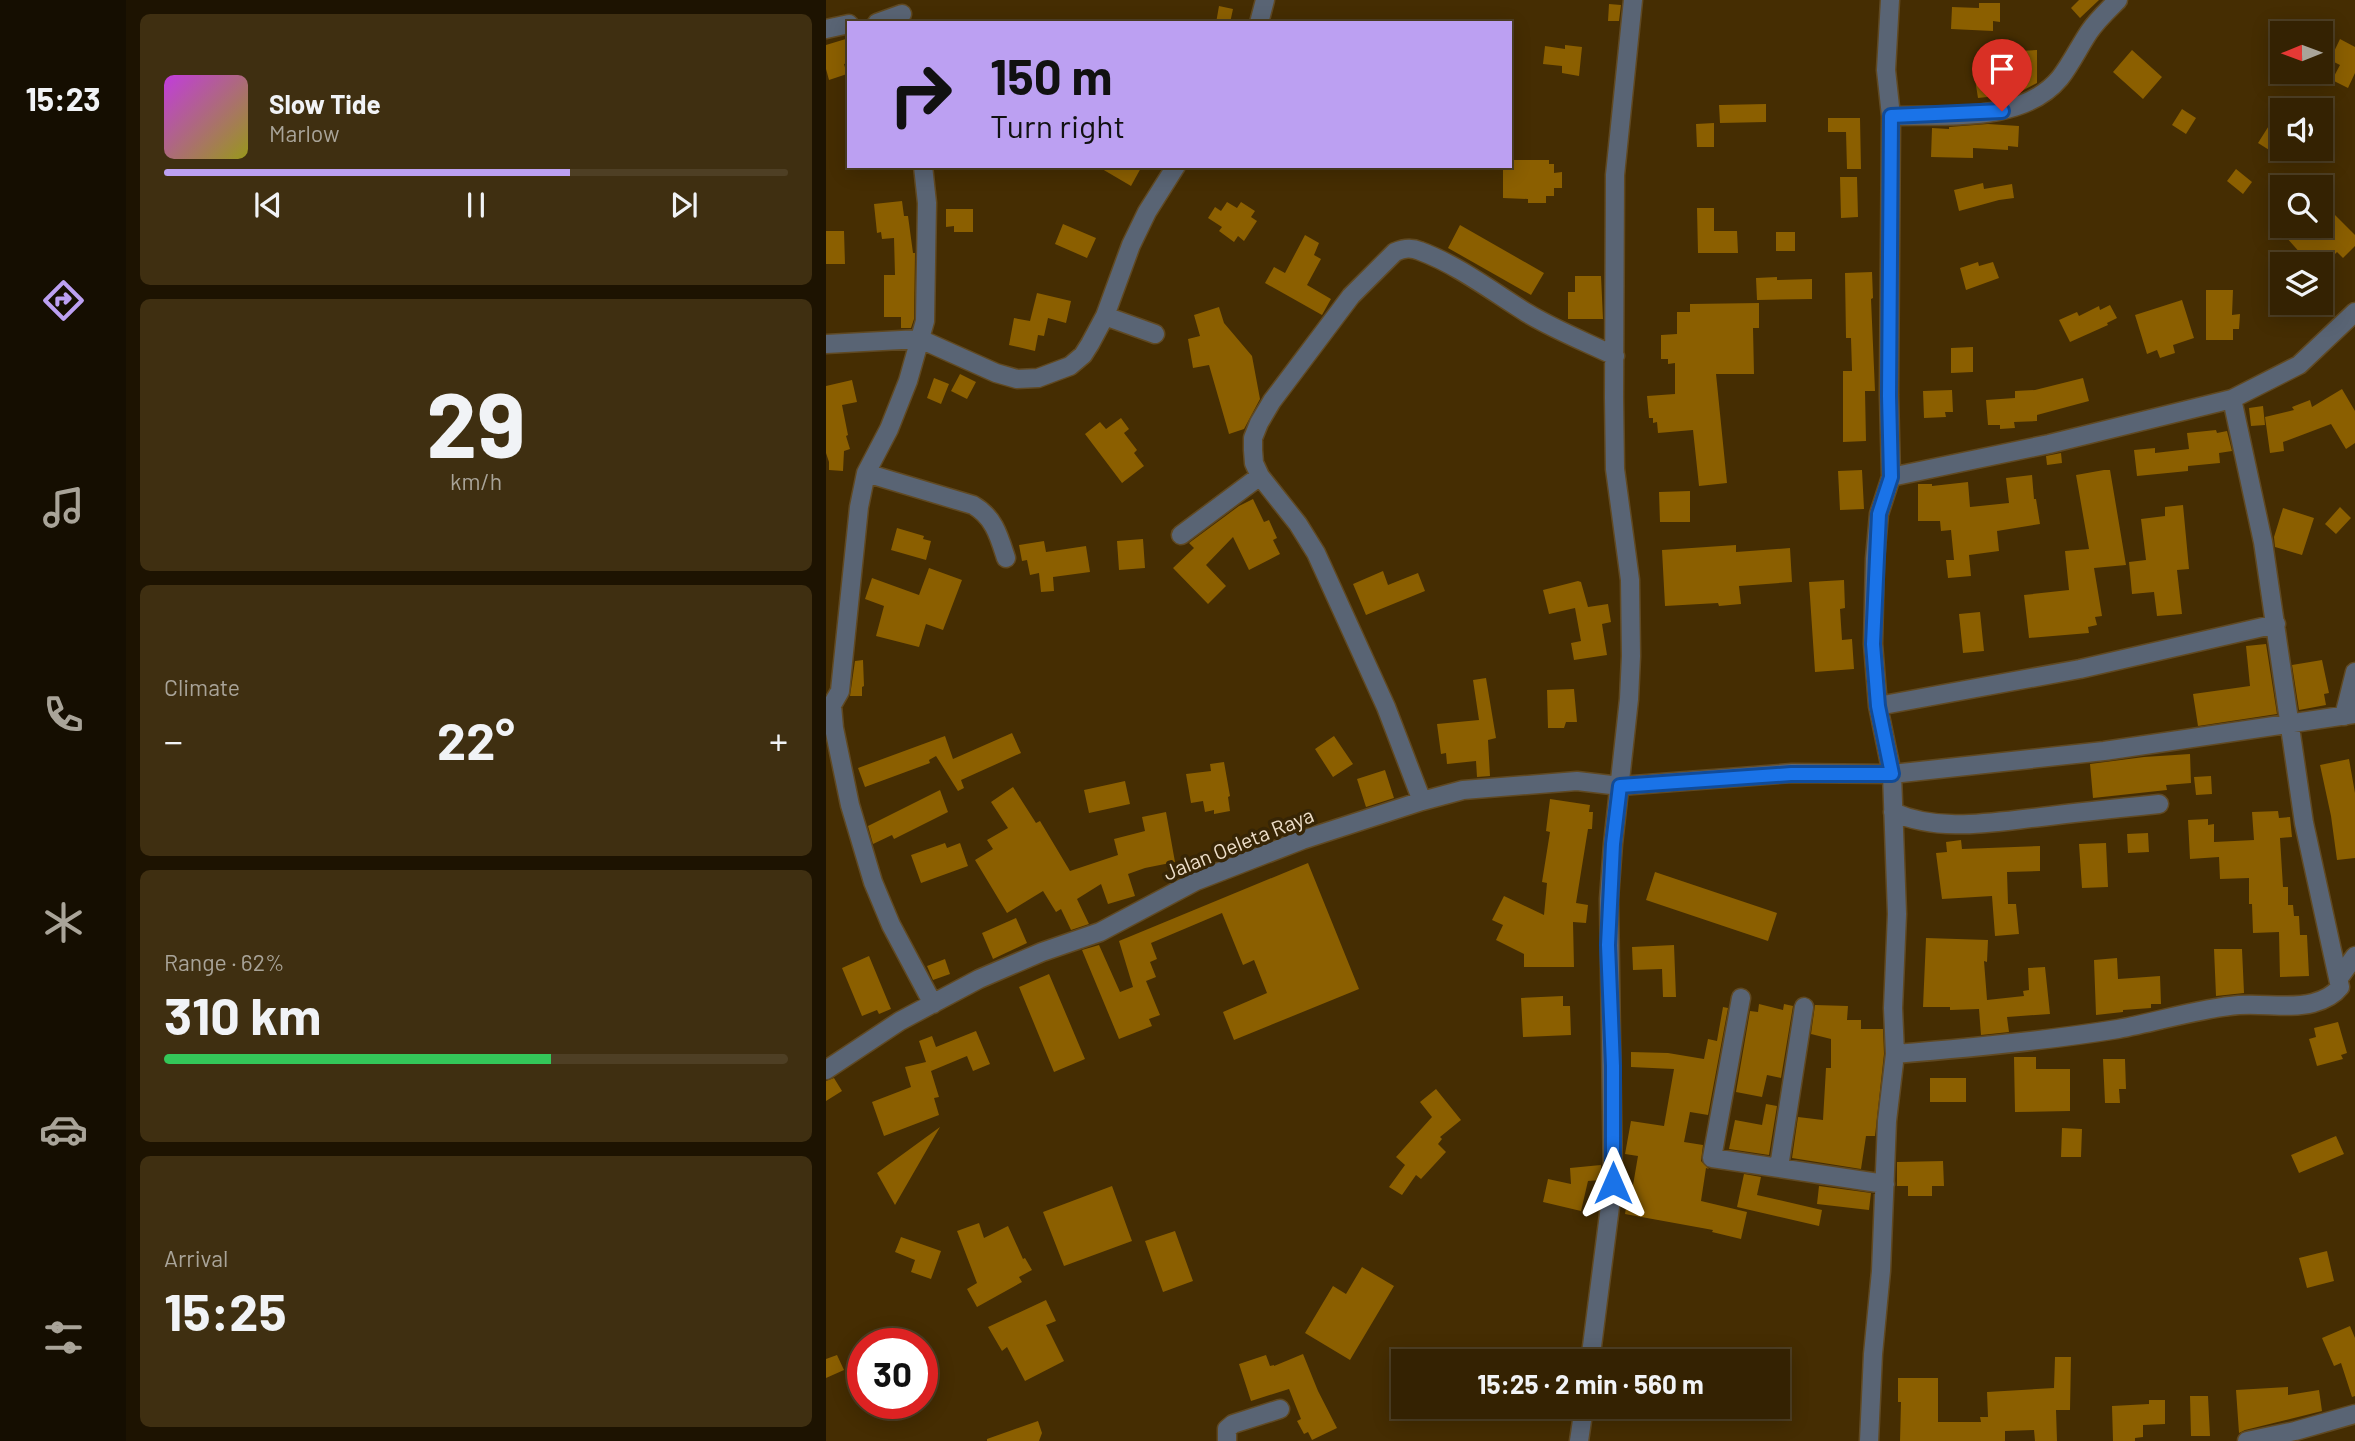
<!DOCTYPE html>
<meta charset="utf-8">
<style>
body{margin:0;font-family:Barlow,sans-serif;background:#3f2f11;color:#f1f3f6;height:100vh;display:flex;flex-direction:column;font-size:26px;white-space:nowrap}
*{box-sizing:border-box;margin:0}
p{font-size:23px;color:#a9a499}
.icon{flex:none;width:38px;height:38px;fill:none;stroke:currentColor;stroke-width:2;stroke-linecap:round;stroke-linejoin:round}
.map{position:relative;flex:1;overflow:hidden}
.panel{display:flex;flex-direction:column;gap:14px;padding:14px;background:#1d1301;width:700px}
.panel>*{flex:none}
.banner{position:absolute;left:21px;top:21px;width:665px;height:147px;border-radius:0px;box-shadow:0 4px 18px #0003,0 0 0 2px #4e3f24;background:#bca0f2;color:#111;overflow:hidden}
.needle{width:46px;rotate:269deg}
.controls{position:absolute;left:1444px;top:21px;display:grid;gap:14px}
.controls a{display:grid;place-items:center;width:63px;height:63px;border-radius:0px;background:#342202;box-shadow:0 4px 18px #0003,0 0 0 2px #4e3f24;font-size:35px}
.speed{position:absolute;left:21px;top:1328px;display:flex;gap:14px;font-size:35px;font-weight:700;text-align:center}
.speed>*{display:grid;place-content:center;width:91px;height:91px;border-radius:50%;background:#342202;box-shadow:0 4px 18px #0003,0 0 0 2px #4e3f24;line-height:1}
.speed .limit{border:10px solid #d22;background:#fff;color:#111}
.pin{position:absolute;display:grid;place-items:center;width:60px;height:60px;color:#fff;margin:-72px -30px;border-radius:50% 50% 50% 0;rotate:-45deg;box-shadow:0 0 7px #0007}
.pin .icon{rotate:45deg}
.me{position:absolute;width:77px;margin:-38px;rotate:0deg;stroke-linejoin:round;filter:drop-shadow(0 0 5px #0008)}
.turn{display:flex;align-items:center;gap:24px;height:147px;padding:0 28px;font-size:32px}
.turn .icon{width:91px;height:91px;stroke-width:2.5}
.turn b{display:block;font-size:49px;line-height:60px}
.big{font-size:52px;font-weight:700;line-height:1.1}
.panel .widget{flex:1;display:flex;flex-direction:column;justify-content:center;gap:10px;min-width:0;padding:0 24px;border-radius:10px;background:#3f2f11}
.panel .dial{align-items:center;gap:0}
.dial b{font-size:91px;line-height:1}
.song{display:flex;align-items:center;gap:21px}
.cover{width:84px;height:84px;border-radius:10px;background:linear-gradient(135deg,hsl(290 70% 55%),hsl(60 70% 35%))}
.played{height:7px;border-radius:4px;background:linear-gradient(90deg,#bca0f2 65%,#4e3f24 65%)}
.keys{display:flex;justify-content:space-around;direction:ltr}
.heat{display:flex;justify-content:space-between;align-items:center;font-size:38px;direction:ltr}
.charge{height:10px;border-radius:5px;background:linear-gradient(90deg,#34c759 62%,#4e3f24 0)}
.trip{position:absolute;left:565px;top:1349px;width:399px;height:70px;border-radius:0px;background:#342202;box-shadow:0 4px 18px #0003,0 0 0 2px #4e3f24;font-weight:700;line-height:70px;text-align:center}
main{display:flex;flex:1;min-height:0}
.tabs{display:flex;flex-direction:column;width:126px;justify-content:space-around;align-items:center;background:#150e01;color:#a9a499}
.tabs .icon{width:49px;height:49px}
.tabs .current{color:#bca0f2}
.tabs b{font-size:32px;color:#f1f3f6}
.map>svg:first-child{display:block}
.building{fill:#8b5f00}
.lines{fill:none;stroke-linecap:round;stroke-linejoin:round}
.street-casing{stroke:#604922;stroke-width:21}
.street{stroke:#596474;stroke-width:18}
.route-casing{stroke:#114b97;stroke-width:18}
.route{stroke:#1a73e8;stroke-width:12}
.labels{text-anchor:middle;dominant-baseline:central;stroke-width:7;stroke-linejoin:round;paint-order:stroke}
.street-label{font-size:21px;fill:#eedfca;stroke:#372505}
</style>
<main>
<nav class="tabs">
<b>15:23</b>
<svg class="icon current" aria-label="directions" viewBox="0 0 24 24"><path d="M12 3l9 9-9 9-9-9zM9 14v-3h6M13 9l2 2-2 2"/></svg>
<svg class="icon" aria-label="music" viewBox="0 0 24 24"><path d="M9 18V5l10-2v13"/><circle cx="6" cy="18" r="3"/><circle cx="16" cy="16" r="3"/></svg>
<svg class="icon" aria-label="phone" viewBox="0 0 24 24"><path d="M5 4h4l2 5-3 2q2 4 5 5l2-3 5 2v4C11 20 4 13 5 4z"/></svg>
<svg class="icon" aria-label="climate" viewBox="0 0 24 24"><path d="M12 3v18M4 7l16 10M4 17L20 7"/></svg>
<svg class="icon" aria-label="car" viewBox="0 0 24 24"><path d="M5 17H2v-5l4-1 3-4h7l3 4 3 1v5h-3M9 17h6M6 11h13"/><circle cx="7" cy="17" r="2"/><circle cx="17" cy="17" r="2"/></svg>
<svg class="icon" aria-label="filters" viewBox="0 0 24 24"><path d="M4 7h16M4 17h16"/><circle cx="9" cy="7" r="2"/><circle cx="15" cy="17" r="2"/></svg>
</nav>
<section class="panel">
<div class="widget">
<div class="song"><i class="cover"></i><div><b>Slow Tide</b><p>Marlow</p></div></div>
<div class="played"></div>
<div class="keys"><svg class="icon" aria-label="previous" viewBox="0 0 24 24"><path d="M18 5L8 12l10 7zM5 5v14"/></svg><svg class="icon" aria-label="pause" viewBox="0 0 24 24"><path d="M8 5v14M16 5v14"/></svg><svg class="icon" aria-label="next" viewBox="0 0 24 24"><path d="M6 5l10 7-10 7zM19 5v14"/></svg></div>
</div>
<div class="widget dial"><b>29</b><p>km/h</p></div>
<div class="widget"><p>Climate</p>
<div class="heat"><a>−</a><b class="big">22°</b><a>+</a></div>
</div>
<div class="widget"><p>Range · 62%</p><b class="big">310 km</b><div class="charge"></div></div>
<div class="widget"><p>Arrival</p><b class="big">15:25</b></div>
</section>
<div class="map">
<svg width="1529" height="1441" viewBox="0 0 1529 1441">
<rect width="100%" height="100%" fill="#452d02"/>
<path class="building" d="M1253,0H1273L1254,18L1245,8Z
M1153,3H1174V22L1167,21V31L1125,29L1126,7L1153,8Z
M783,4L795,5L793,21H782Z
M393,6L407,9L404,23H390Z
M23,38V63L18,64L21,74L3,80L0,69V45Z
M1514,39L1529,47V73L1522,88L1506,80L1514,65L1504,60Z
M739,45L756,47L753,76L736,73V66L717,64L719,46L739,49Z
M1211,50V83L1190,94L1152,98L1149,79L1194,74L1193,51Z
M1306,50L1336,77L1317,99L1287,72Z
M940,104V122L894,123L893,105Z
M1356,109L1370,118L1360,134L1346,125Z
M1002,118H1034L1035,169H1021L1020,132H1002Z
M888,123V147H871L870,124Z
M1162,124L1193,126L1192,147L1182,146V150L1147,148V158L1105,157L1106,128L1123,129V127Z
M1444,124L1456,131V158L1432,143Z
M684,160H723V164H728V173L736,172V188H728V196H720V203H702V199L677,198V166H684Z
M271,166H316L305,186Z
M1410,169L1426,182L1417,194L1401,181Z
M1014,177H1031L1032,217L1015,218Z
M1157,183L1158,189L1186,184L1188,198L1173,200L1133,211L1128,190Z
M76,201L78,216H82L87,253H89L88,319L85,328H75V317H58V275H69L68,238L56,239L55,232L51,233L48,204Z
M401,202L411,208L415,202L429,211L425,217L431,221L418,241L412,236L408,242L393,231L396,227L382,218L389,207L395,211Z
M871,208H888V231H911L912,253H872Z
M120,209H147V232H128V226L120,227Z
M1503,209L1529,235V246L1517,258L1511,252L1499,264H1484L1460,237L1470,226L1478,234L1487,226H1494V218Z
M237,224L270,238L261,258L229,244Z
M634,225L718,273L705,295L622,248Z
M0,231H18L19,264H0Z
M950,232H969V251H950Z
M479,235L493,243L488,255L495,259L481,285L505,299L496,315L439,283L448,267L459,273Z
M1152,262L1153,266L1167,262L1173,278L1140,290L1134,268Z
M1046,272L1047,298L1045,299L1049,391H1039L1040,441L1017,442V371H1026L1025,338H1020L1019,273Z
M749,276H775L777,319H742V292H749Z
M951,277V280L986,279V299L931,300L930,278Z
M1380,290H1407L1406,315L1414,314L1413,329H1407V340H1380Z
M211,293L245,301L240,323L222,318L218,336L212,335L209,351L183,345L188,318L204,321Z
M1356,300L1368,338L1347,345L1349,353L1334,358L1331,350L1321,354L1309,315Z
M933,303V328H927L928,374H890L901,483L873,486L867,430L832,433L831,422L827,423V418H823L821,396L849,394V363L842,364V359H835V335L851,334V312H864V304Z
M1284,305L1291,318L1281,323L1282,325L1244,342L1233,320L1251,312L1253,316L1273,306L1274,310Z
M393,307L398,323L426,356L434,399L418,429L403,434L383,365L367,368L362,339L374,336L368,315Z
M1147,347V372L1125,373V348Z
M134,374L150,382L141,399L125,391Z
M108,378L123,384L115,404L101,398Z
M1257,378L1263,401L1211,415V421L1188,422L1189,428L1174,429V425H1162L1160,400L1189,398V391L1209,390Z
M26,380L31,402L16,405L22,435L20,436L24,449L18,451L17,471L3,470V462L0,453V386Z
M1516,389L1529,411V443L1520,449L1505,424L1457,442L1458,451L1444,453L1439,417L1468,410L1466,407L1484,400L1486,407Z
M1126,390L1127,412H1119L1120,417L1098,418L1097,391Z
M1437,406L1439,425L1425,426L1423,408Z
M295,418L303,429L298,433L311,450L308,453L318,466L296,483L259,434L274,422L280,429Z
M1390,430L1391,433L1401,431L1406,451L1393,453L1394,463L1362,466V471L1311,476L1308,450L1329,448V453L1363,449L1361,433Z
M1235,453L1236,463L1221,465L1220,456Z
M1036,470L1038,509L1014,510L1012,471Z
M1278,470H1284L1300,565L1268,568L1276,616L1269,617L1271,625L1262,627L1263,633L1203,638L1198,595L1243,590L1239,551L1263,549L1250,475Z
M1206,475L1208,499H1210L1214,524L1171,531L1173,551L1143,555L1145,576L1122,578L1120,560H1128L1125,530L1115,531L1114,521H1092V484H1106V486L1142,482L1144,507L1183,503L1180,478Z
M864,491V522H834L833,492Z
M427,499L438,522L443,520L451,538L447,540L454,554L423,570L407,537L380,565L400,586L382,604L347,568L368,548L363,543L413,506Z
M1357,505L1363,569L1351,570L1356,614L1331,616L1328,592L1306,594L1303,562L1320,560L1315,519L1339,516V507Z
M1514,507L1525,518L1510,534L1499,524Z
M1457,508L1488,518L1476,555L1449,547L1448,537Z
M71,528L98,536L97,539L105,541L100,560L65,550Z
M317,539L319,568L293,570L291,541Z
M218,541L220,552L260,546L264,572L227,577L228,591L215,592L213,573L204,575L201,560L196,561L193,545Z
M910,545V552L964,548L966,582L913,586L915,604L893,606L892,603L839,606L836,550Z
M103,568L136,580L117,630L100,624L93,647L50,636L58,606L39,599L46,578L93,595Z
M557,571L562,585L592,573L599,591L540,615L527,584Z
M1018,580L1019,608L1014,609L1016,640L1026,639L1028,669L989,672L983,582Z
M752,581L755,582L762,607L782,604L785,622L776,624L781,655L748,660L745,643L755,641L749,608L723,614L717,590Z
M1154,612L1158,651L1137,653L1133,614Z
M1440,644L1451,714L1372,726L1367,694L1424,686L1420,646Z
M37,660L38,686L36,687V696H24L29,661Z
M1496,660L1503,693L1498,694L1500,705L1473,710L1466,665Z
M660,678L670,738L662,740L664,776L651,777L650,761L621,764L620,753L615,754L611,724L653,720L647,680Z
M748,689L751,722H740L738,728H722L721,690Z
M186,733L195,753L135,780L138,788L132,791L110,756L103,760L104,763L39,787L32,768L119,736L127,759Z
M508,736L527,764L507,777L489,749Z
M1364,754L1365,783L1340,785L1341,790L1267,798L1264,764L1318,757Z
M1523,759L1529,793V858L1511,860L1505,816L1494,765Z
M398,762L404,796L402,797L404,811L388,814V810L379,812L377,801L365,803L360,774L385,771L384,764Z
M559,770L568,798L540,807L531,779Z
M1385,776L1386,794L1370,795L1368,777Z
M299,781L304,804L263,813L258,790Z
M187,787L210,823L214,821L244,871L292,855L288,839L319,831L316,817L340,812L349,862L319,868L302,874L309,896L282,904L275,884L251,899L263,924L245,930L235,909L230,912L217,891L181,913L149,860L167,849L161,840L182,828L165,802Z
M114,790L122,812L68,839L66,835L47,844L42,826Z
M724,799L764,805L763,812H767L766,829H762L750,903L762,905L760,923L747,922L748,967H698V954L670,940L677,925L666,920L678,896L718,915L721,883L716,882L724,832L720,831Z
M1452,811L1453,818L1464,817L1466,837L1454,838L1457,887H1462V905H1467L1468,916H1473L1474,935H1481L1483,976L1454,977L1453,932L1427,933L1426,904H1423V878L1394,879L1393,857L1364,859L1362,820L1382,819V825L1388,824V842L1428,840L1426,812Z
M1322,833L1323,852L1302,853L1301,834Z
M1135,840L1136,849L1214,846V871L1181,872L1182,904H1190L1193,934L1169,936L1166,896L1116,899L1110,853L1121,852L1120,842Z
M119,843L121,848L134,843L142,866L95,883L85,855Z
M1280,843L1282,887L1256,888L1253,844Z
M482,863L533,989L408,1040L397,1012L441,993L428,960L417,965L396,913L325,943L331,959L324,962L330,977L320,981L334,1015L323,1019L326,1026L293,1039L256,950L273,945L294,992L307,987L293,941Z
M829,872L951,913L942,941L820,900Z
M190,918L201,943L167,959L156,933Z
M1100,938L1162,940L1161,962L1158,961L1161,1000L1198,996L1197,991L1203,990L1202,968L1219,967L1224,1014L1181,1017L1183,1032L1155,1035L1153,1009L1124,1010V1007H1097Z
M848,945L850,997H837L836,969L807,970L806,947Z
M1388,949H1416L1418,993L1390,996Z
M43,956L65,1009L53,1014L51,1010L36,1016L16,968Z
M1291,958L1292,979L1334,976L1335,1004H1325V1008L1297,1010V1012L1270,1015L1268,960Z
M119,959L124,974L107,980L101,966Z
M223,974L259,1059L228,1072L193,987Z
M737,996V1006H744L745,1035L697,1037L695,998Z
M933,1004L957,1010L958,1004L967,1006L955,1078L941,1075L936,1097L910,1092L924,1011L932,1012Z
M989,1005L1022,1006L1021,1020H1035V1029H1057L1058,1054L1049,1136H1040L1035,1169L966,1158L972,1117L997,1120L1000,1068H1005V1039L985,1034Z
M897,1007L902,1008L882,1115L864,1112L858,1142L877,1145L875,1161L883,1169L880,1168L875,1201L921,1212L915,1239L886,1232L887,1230L799,1214L803,1190L806,1191L812,1156L799,1154L805,1121L838,1126L848,1069L805,1067V1052L842,1053L878,1059L882,1039L891,1041Z
M1512,1022L1521,1053L1515,1055L1517,1059L1491,1066L1483,1039L1490,1037L1488,1028Z
M150,1031L164,1064L147,1071L141,1056L105,1071L113,1097L108,1098L113,1115L58,1136L46,1102L85,1087L79,1067L100,1062L93,1041L106,1036L110,1047Z
M1188,1057H1210V1069H1244V1111L1189,1112Z
M1277,1059H1299L1300,1089H1293L1294,1103H1279Z
M8,1078L16,1091L0,1101V1081Z
M1104,1078H1140V1102H1104Z
M610,1089L635,1120L614,1137L616,1139L612,1144L620,1152L595,1179L590,1175L576,1195L563,1187L579,1165L570,1157L606,1117L594,1102Z
M940,1104L951,1106L943,1155L903,1149L909,1120L936,1125Z
M114,1127L69,1205L51,1173Z
M1236,1128L1256,1129L1255,1157H1235Z
M1510,1136L1518,1154L1473,1173L1465,1155Z
M1117,1161L1118,1186H1106V1196H1082V1186H1071V1162Z
M775,1165L776,1180L762,1181L755,1211L717,1202L722,1179L745,1184L744,1168Z
M918,1174L935,1177L931,1195L996,1210L993,1226L911,1207Z
M286,1186L306,1241L238,1266L217,1212Z
M993,1186L1045,1193L1043,1210L991,1204Z
M153,1223L158,1238L182,1226L197,1259L199,1258L206,1270L193,1277L196,1282L151,1307L141,1289L151,1283L131,1231Z
M349,1231L367,1281L337,1292L319,1241Z
M75,1237L115,1251L105,1279L85,1272L89,1260L69,1252Z
M1501,1251L1508,1281L1481,1288L1473,1258Z
M536,1267L568,1286L524,1360L479,1333L507,1286L520,1294Z
M220,1300L230,1321L220,1325L238,1361L199,1381L181,1347L176,1351L162,1327Z
M1524,1326L1529,1338V1396L1526,1397L1515,1363L1508,1366L1496,1338Z
M477,1354L492,1391L511,1428L486,1440L482,1432L478,1434L471,1421L475,1419L463,1389L425,1401L413,1364L440,1355L444,1366L448,1365V1366Z
M11,1355L18,1370L0,1378V1359Z
M1229,1357H1245L1244,1410H1230L1231,1441H1209L1208,1430L1179,1431V1441H1074L1075,1402H1072V1378H1112V1422H1155L1154,1417H1162L1161,1392L1228,1388Z
M1462,1387V1395L1493,1390L1496,1411L1419,1430L1413,1433L1410,1390Z
M1364,1396H1382L1384,1436H1365Z
M1323,1400H1339V1424L1317,1425V1437L1309,1438V1441H1287L1286,1406L1323,1404Z
M212,1421L216,1433L213,1441H161V1439Z"/>
<g class="lines">
<defs>
<path id="street" d="M51,23L76,14
M433,23L439,0
M0,29L23,24
M1065,116C1119,114 1196,124 1234,78C1245,64 1253,47 1263,32C1271,20 1282,10 1292,0
M97,166L101,203L99,321L82,381L63,429L40,473L33,507L14,691L6,705L8,728L24,805L47,882L65,925L107,1004
M279,316L329,334
M0,344L94,339L170,373L191,379L212,378L244,366L257,355L264,344L279,316L305,245L321,212L350,166
M40,473L147,505C168,517 173,536 180,558
M1065,477L1223,444L1406,399L1473,365L1529,312
M355,535L434,476
M1052,706L1254,669L1450,624
M1518,716L1529,672
M596,801L560,707L490,553L472,524L434,476L428,463L427,450V438L433,423L446,401L525,296L569,252C578,248 585,247 594,251C632,265 667,292 701,313C729,330 760,342 789,356
M1067,812C1114,833 1167,822 1215,817C1255,812 1294,808 1333,804
M1513,978L1529,956
M915,998L886,1158L1059,1184
M1069,1054C1144,1048 1218,1041 1292,1029C1331,1022 1374,1008 1413,1005C1438,1003 1463,1009 1487,1003C1498,1000 1507,996 1514,987L1478,823L1437,542L1406,399
M0,1070L74,1021L153,979L216,952L274,932L370,881L476,840L596,801L637,790L751,781L794,786L966,773L1066,774L1052,706L1047,644L1049,559L1053,514L1065,477L1063,395L1065,116L1060,70L1064,0
M953,1167L978,1007
M764,1362L787,1183L783,899L787,844L803,699L805,656L804,580L789,469L788,398L789,175L807,0
M401,1441V1429L407,1424L454,1409
M753,1441L758,1407
M1043,1441L1047,1354L1055,1271L1061,1121L1069,1054L1067,1008L1071,914L1066,774L1278,751L1529,714
M1421,1441L1469,1431L1529,1414"/>
</defs>
<use href="#street" class="street-casing"/>
<use href="#street" class="street"/>
</g>
<g class="lines">
<defs>
<path id="route" d="M787,1183V1066L782,945L787,844L794,786L965,774H1066L1052,706L1047,644L1053,514L1065,477L1063,396L1065,116L1176,111"/>
</defs>
<use href="#route" class="route-casing"/>
<use href="#route" class="route"/>
</g>
<g class="labels">
<g class="street-label">
<text transform="translate(412 843) rotate(-22)">Jalan Oeleta Raya</text>
</g>
</g>
</svg>
<div class="controls">
<a><svg class="needle" viewBox="-14 -14 28 28"><path d="M0-13l5 13h-10z" fill="#e53935"/><path d="M0 13l5-13h-10z" fill="#a9a499"/></svg></a>
<a><svg class="icon" aria-label="sound" viewBox="0 0 24 24"><path d="M4 9h4l5-4v14l-5-4H4zM17 9q2 3 0 6"/></svg></a>
<a><svg class="icon" aria-label="search" viewBox="0 0 24 24"><circle cx="10" cy="10" r="6"/><path d="M15 15l6 6"/></svg></a>
<a><svg class="icon" aria-label="layers" viewBox="0 0 24 24"><path d="M12 4l9 5-9 5-9-5zM3 14l9 5 9-5"/></svg></a>
</div>
<div class="speed"><div class="limit">30</div></div>
<div class="pin" style="left:1176px;top:111px;background:#d93025"><svg class="icon" aria-label="arrive" viewBox="0 0 24 24"><path d="M6 21V4h12l-3 4 3 4H6"/></svg></div>
<svg class="me" style="left:787px;top:1183px" viewBox="-20 -20 40 40"><path d="M0-17L14 15 0 8-14 15z" fill="#1a73e8" stroke="#fff" stroke-width="4"/></svg>
<div class="trip">15:25 · 2 min · 560 m</div>
<div class="banner">
<div class="turn"><svg class="icon" aria-label="right" viewBox="0 0 24 24"><path d="M7 20v-9h11M14 6l5 5-5 5"/></svg><div><b>150 m</b>Turn right</div></div>
</div>
</div>
</main>
